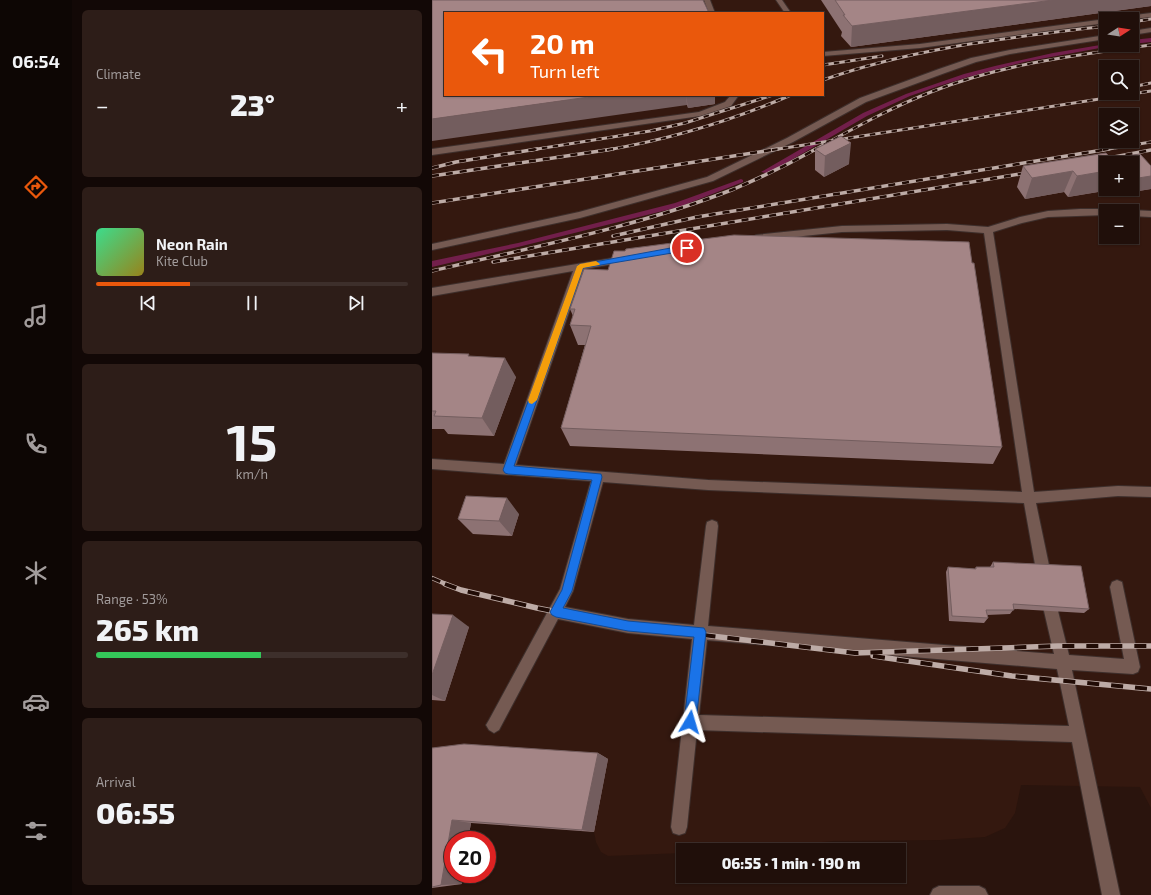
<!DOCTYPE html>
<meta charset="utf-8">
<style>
body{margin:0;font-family:"Exo 2",sans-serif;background:#2d1d18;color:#f1f3f6;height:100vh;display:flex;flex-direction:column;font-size:15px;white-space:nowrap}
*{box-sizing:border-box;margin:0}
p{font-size:13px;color:#a29c9c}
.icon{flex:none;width:22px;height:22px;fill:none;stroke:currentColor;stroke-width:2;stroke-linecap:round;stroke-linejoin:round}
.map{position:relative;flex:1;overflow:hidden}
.panel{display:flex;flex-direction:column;gap:10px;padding:10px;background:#120806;width:360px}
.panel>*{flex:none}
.guide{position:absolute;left:12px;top:12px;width:380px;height:84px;border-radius:0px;box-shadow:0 1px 3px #0004,0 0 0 1px #3d2f2b;background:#ea580c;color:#fff;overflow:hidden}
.needle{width:26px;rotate:78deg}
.controls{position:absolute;left:667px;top:12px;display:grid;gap:8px}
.controls a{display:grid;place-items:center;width:40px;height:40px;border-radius:0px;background:#200f0a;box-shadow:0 1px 3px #0004,0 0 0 1px #3d2f2b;font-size:20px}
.speed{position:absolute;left:12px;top:831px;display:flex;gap:8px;font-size:20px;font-weight:700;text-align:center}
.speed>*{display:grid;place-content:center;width:52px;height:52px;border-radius:50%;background:#200f0a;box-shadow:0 1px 3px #0004,0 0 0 1px #3d2f2b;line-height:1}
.speed .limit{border:6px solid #d22;background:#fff;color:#111}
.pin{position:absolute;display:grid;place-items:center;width:34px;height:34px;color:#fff;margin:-17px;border:2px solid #fff;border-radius:50%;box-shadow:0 1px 4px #0007}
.me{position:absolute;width:44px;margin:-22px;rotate:7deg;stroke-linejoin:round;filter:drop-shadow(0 0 3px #0008)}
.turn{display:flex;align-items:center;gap:14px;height:84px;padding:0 20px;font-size:18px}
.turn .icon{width:52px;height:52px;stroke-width:2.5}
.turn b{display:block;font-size:28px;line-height:34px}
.big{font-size:30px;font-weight:800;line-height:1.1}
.panel .card{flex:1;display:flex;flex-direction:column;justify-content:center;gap:6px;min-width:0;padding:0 14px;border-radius:6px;background:#2d1d18}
.panel .dial{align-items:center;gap:0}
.dial b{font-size:52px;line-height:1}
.song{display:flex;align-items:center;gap:12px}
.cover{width:48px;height:48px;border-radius:6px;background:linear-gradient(135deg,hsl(150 70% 55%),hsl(50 70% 35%))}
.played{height:4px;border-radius:2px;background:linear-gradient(90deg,#ea580c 30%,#3d2f2b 30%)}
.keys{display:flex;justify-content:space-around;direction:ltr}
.heat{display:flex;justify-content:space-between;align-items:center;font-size:22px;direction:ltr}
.charge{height:6px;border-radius:3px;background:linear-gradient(90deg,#34c759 53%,#3d2f2b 0)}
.trip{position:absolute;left:244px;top:843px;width:230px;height:40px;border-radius:0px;background:#200f0a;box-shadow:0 1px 3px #0004,0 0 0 1px #3d2f2b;font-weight:800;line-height:40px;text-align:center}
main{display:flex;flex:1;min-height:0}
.dock{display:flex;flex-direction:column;width:72px;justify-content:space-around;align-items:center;background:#0d0604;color:#a29c9c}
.dock .icon{width:28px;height:28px}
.dock .on{color:#ea580c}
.dock b{font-size:18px;color:#f1f3f6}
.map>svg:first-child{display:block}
.built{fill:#34180f;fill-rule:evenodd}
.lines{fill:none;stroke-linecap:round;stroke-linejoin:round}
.stream{fill:#721f4b;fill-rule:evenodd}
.minor-casing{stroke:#3e2f2c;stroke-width:2}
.minor{fill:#755a52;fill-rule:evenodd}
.rail-far3-casing{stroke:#bdaba6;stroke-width:3}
.rail-far2-casing{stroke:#bdaba6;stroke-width:3.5}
.rail-far1-casing{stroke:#bdaba6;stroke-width:4.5}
.rail-casing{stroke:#bdaba6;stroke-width:5.5}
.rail-far3{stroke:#200b05;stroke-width:2;stroke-dasharray:5.5;stroke-linecap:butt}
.rail-far2{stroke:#200b05;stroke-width:2.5;stroke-dasharray:7;stroke-linecap:butt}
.rail-far1{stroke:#200b05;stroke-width:3;stroke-dasharray:9;stroke-linecap:butt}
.rail{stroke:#200b05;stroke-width:4;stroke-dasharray:12;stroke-linecap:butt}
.wall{fill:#8d7273;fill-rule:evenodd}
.shaded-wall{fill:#735d5e}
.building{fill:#a48586;stroke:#735d5e}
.route{fill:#1a73e8;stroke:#114b97}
.slow{fill:#f59e0b}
</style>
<main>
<nav class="dock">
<b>06:54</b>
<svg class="icon on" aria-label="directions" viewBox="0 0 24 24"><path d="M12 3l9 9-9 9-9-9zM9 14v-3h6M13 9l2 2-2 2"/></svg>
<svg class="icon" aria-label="music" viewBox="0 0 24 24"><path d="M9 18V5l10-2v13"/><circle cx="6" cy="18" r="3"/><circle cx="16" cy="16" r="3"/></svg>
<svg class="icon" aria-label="phone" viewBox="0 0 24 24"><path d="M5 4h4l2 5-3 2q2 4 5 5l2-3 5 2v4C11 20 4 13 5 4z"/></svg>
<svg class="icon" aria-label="climate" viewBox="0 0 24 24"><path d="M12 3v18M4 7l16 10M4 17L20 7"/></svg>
<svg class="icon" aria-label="car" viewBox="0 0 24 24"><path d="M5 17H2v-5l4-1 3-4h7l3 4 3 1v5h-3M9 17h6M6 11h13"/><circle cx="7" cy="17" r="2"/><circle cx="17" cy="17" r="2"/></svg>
<svg class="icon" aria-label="filters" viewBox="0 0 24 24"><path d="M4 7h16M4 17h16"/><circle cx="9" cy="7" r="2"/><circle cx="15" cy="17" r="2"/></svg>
</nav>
<section class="panel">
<div class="card"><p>Climate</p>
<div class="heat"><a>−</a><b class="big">23°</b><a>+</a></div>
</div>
<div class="card">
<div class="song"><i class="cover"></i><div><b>Neon Rain</b><p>Kite Club</p></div></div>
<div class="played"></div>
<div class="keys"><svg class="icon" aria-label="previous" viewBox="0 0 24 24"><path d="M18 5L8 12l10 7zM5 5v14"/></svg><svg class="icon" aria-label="pause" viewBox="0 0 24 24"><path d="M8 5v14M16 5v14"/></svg><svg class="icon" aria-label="next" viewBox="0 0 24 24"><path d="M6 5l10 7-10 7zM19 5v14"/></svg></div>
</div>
<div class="card dial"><b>15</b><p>km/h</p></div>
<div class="card"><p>Range · 53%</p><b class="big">265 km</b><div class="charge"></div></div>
<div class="card"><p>Arrival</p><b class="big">06:55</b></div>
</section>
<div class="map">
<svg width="719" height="895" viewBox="0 0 719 895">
<rect width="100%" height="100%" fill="#2a140d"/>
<path class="built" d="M0,0H719V808L708,787L589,785L583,813L573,828L553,837L509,840L401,841L307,850H251V853L176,856L169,852L164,842L162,832L39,823L36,840H21V874H31L30,884L0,888ZM13,13H391V95H13ZM674,19H700V45H674ZM674,67H700V93H674ZM674,115H700V141H674ZM674,163H700V189H674ZM674,211H700V237H674Z"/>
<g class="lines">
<path class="stream" d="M719,38V42L700,44V40Z
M674,44L684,45L592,62L536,77L507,86L478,96L435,116L349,166L334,173L329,172L431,113L474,94L532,74L563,66L621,53Z
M309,179L311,180V182L247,207L86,247L0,267V261L86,243L243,203Z"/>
<defs>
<path id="minor" d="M272,0H278L283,13H277Z
M344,0H350L359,13H353Z
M719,13V17L700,19H684L687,17Z
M674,19V23L488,48L391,56V52L488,44Z
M719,28V32L700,35V31Z
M674,35V39L578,54L544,62L513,73L434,102L361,142L281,181L148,218L0,250V244L147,212L275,177L355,138L428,98L507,69L539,58L578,50Z
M299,95H307L299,106L268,116L0,155V149L267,112L293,102Z
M648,209H674L678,211H674V215L616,217L590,223L561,232L602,492L686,486L719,487V497L686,496L604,503L618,570L616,574L611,576L606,574L604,570L592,503L276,490L171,482L141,591L133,607L196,619L262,625L274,526L275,522L280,520L285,522L286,526L276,626L622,654L612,611L614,606L619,604L624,606L626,611L637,655L692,659L678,587L680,582L685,580L690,582L708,667L706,672L701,674L640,670L688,895H670L640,742L265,730L255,827L253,833L247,835L241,833L239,827L260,639L196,633L126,619L67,730L62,733L57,730L54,725L57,720L128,589L159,481L0,469V459L72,464L141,271L0,296V288L193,256L198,259L193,262L152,269L84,465L276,480L590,492L552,233L515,230L410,232L324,241L319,238L324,235L410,226L515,224L556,227L588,217L616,211ZM275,640L625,669L637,726L267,715Z
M700,210L719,211V217L700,216V211H697Z
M507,886H547L553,889L556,895H498L501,889Z"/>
</defs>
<use href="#minor" class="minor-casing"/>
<use href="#minor" class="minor"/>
<defs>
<path id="rail-far3" d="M700,22L719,19
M391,65L450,56
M391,80C484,47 577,38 674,26
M700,87L719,83
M668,88L674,87
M99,150L218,131L253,123L341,95
M175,150C239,139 299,121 359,95
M340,150L719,91
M382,150C421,129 458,108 499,92C569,64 645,55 719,45
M671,150L719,142"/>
<path id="rail-far2" d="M666,160L719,150
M0,168L24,162L105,149
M0,176L181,149
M0,203L346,149
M181,236L265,217L677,149
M61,262L600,172
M0,271C101,247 205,227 302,189C330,177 357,164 384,149"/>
<path id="rail-far1" d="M0,578L16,585"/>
<path id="rail" d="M13,584L29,590L105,608L196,626L423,653L626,646H719
M441,656L580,676L719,689"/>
</defs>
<use href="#rail-far3" class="rail-far3-casing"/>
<use href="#rail-far2" class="rail-far2-casing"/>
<use href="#rail-far1" class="rail-far1-casing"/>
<use href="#rail" class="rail-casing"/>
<use href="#rail-far3" class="rail-far3"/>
<use href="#rail-far2" class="rail-far2"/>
<use href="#rail-far1" class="rail-far1"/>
<use href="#rail" class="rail"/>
</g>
<path class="wall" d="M389,0H719V6L419,47L409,36L410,32Z
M13,95H283V104L256,108L255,105Z
M383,149L417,164L392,177L383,170Z
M674,153L679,158L708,154L719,166V189L688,194L678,190L636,197L632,192L593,199L585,187L591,166ZM674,163H700V189H674Z
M152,269L570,447L561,464L138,446L129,428L153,345H146L138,325L141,316L138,309Z
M0,353L39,357L84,377L62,436L16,434L12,429H0Z
M87,514L80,536L41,534L26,519Z
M561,562L657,609L652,613L582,609L578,614L555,615L556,618L552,623L517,621L514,572L516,567L543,569L544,567H558Z
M0,614L37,627L13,701L0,700Z
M0,748L166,753L176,759L162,832L39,823L36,840H21L30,884L0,888Z"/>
<path class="shaded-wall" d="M621,0H719V6L419,47L420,26Z
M171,95H254L255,105L0,141V119Z
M254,95H283V104L256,108Z
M419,143L417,164L392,177L393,156Z
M641,171L632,192L593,199L600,178Z
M674,171V189H679L678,190L636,197L645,176Z
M719,176V189L688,194L691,189H700V179Z
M73,358L84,377L62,436L50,418Z
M75,498L87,514L80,536L67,521Z
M21,615L37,627L13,701L0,695V675Z
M166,753L176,759L162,832L150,830Z
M20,820L39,823L36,840H21V874H31L30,884L9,885Z"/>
<path class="building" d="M0,0H271L277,13H13V95H171L0,119Z
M403,0H621L420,26L411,15H413Z
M409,136L419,143L393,156L383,149Z
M674,153L683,163H674V171L645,176L641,171L600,178L591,166Z
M708,154L719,166V176L700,179V163H683L679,158Z
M302,235L537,242L540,263H542L570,447L129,428L159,326L138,325L143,309H138L152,269L176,270L182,251H193L194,249Z
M0,353L37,354L36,356L73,358L50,418L2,416L4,411H0Z
M34,496L75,498L67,521L26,519Z
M561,562L649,566L657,609L581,604L582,610H554L556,618L520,616L516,567L544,569V567H562Z
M0,614L21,615L0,675Z
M32,744L166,753L150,830L20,820L9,885L0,887V748Z"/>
<path class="route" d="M255,245L258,246V250L151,268L82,466L169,474L170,477L140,591L131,608L196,621L272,628L274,632L264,722L262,726L258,728L254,726L252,722L262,637L196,631L124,617L120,615L118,612L130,590L160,480L76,474L73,473L71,470L146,265Z"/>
<path class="slow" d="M164,261L168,264L167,265L151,268L105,400L100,404L97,403L96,400L145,266L148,264Z"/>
</svg>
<div class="controls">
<a><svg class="needle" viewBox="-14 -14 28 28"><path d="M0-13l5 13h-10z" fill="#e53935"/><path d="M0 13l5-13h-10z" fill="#a29c9c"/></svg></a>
<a><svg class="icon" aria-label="search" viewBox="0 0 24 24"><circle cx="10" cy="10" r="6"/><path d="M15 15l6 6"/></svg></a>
<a><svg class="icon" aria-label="layers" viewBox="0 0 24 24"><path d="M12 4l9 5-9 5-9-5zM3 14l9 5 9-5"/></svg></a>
<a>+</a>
<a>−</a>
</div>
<div class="speed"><div class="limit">20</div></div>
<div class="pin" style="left:255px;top:248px;background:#d93025"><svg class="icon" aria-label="arrive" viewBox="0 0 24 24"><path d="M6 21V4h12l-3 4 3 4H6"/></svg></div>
<svg class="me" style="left:258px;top:722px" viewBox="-20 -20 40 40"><path d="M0-17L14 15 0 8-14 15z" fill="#1a73e8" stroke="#fff" stroke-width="4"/></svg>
<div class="trip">06:55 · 1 min · 190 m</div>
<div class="guide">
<div class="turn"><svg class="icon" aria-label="left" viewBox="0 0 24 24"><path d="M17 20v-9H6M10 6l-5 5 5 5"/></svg><div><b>20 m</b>Turn left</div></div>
</div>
</div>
</main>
